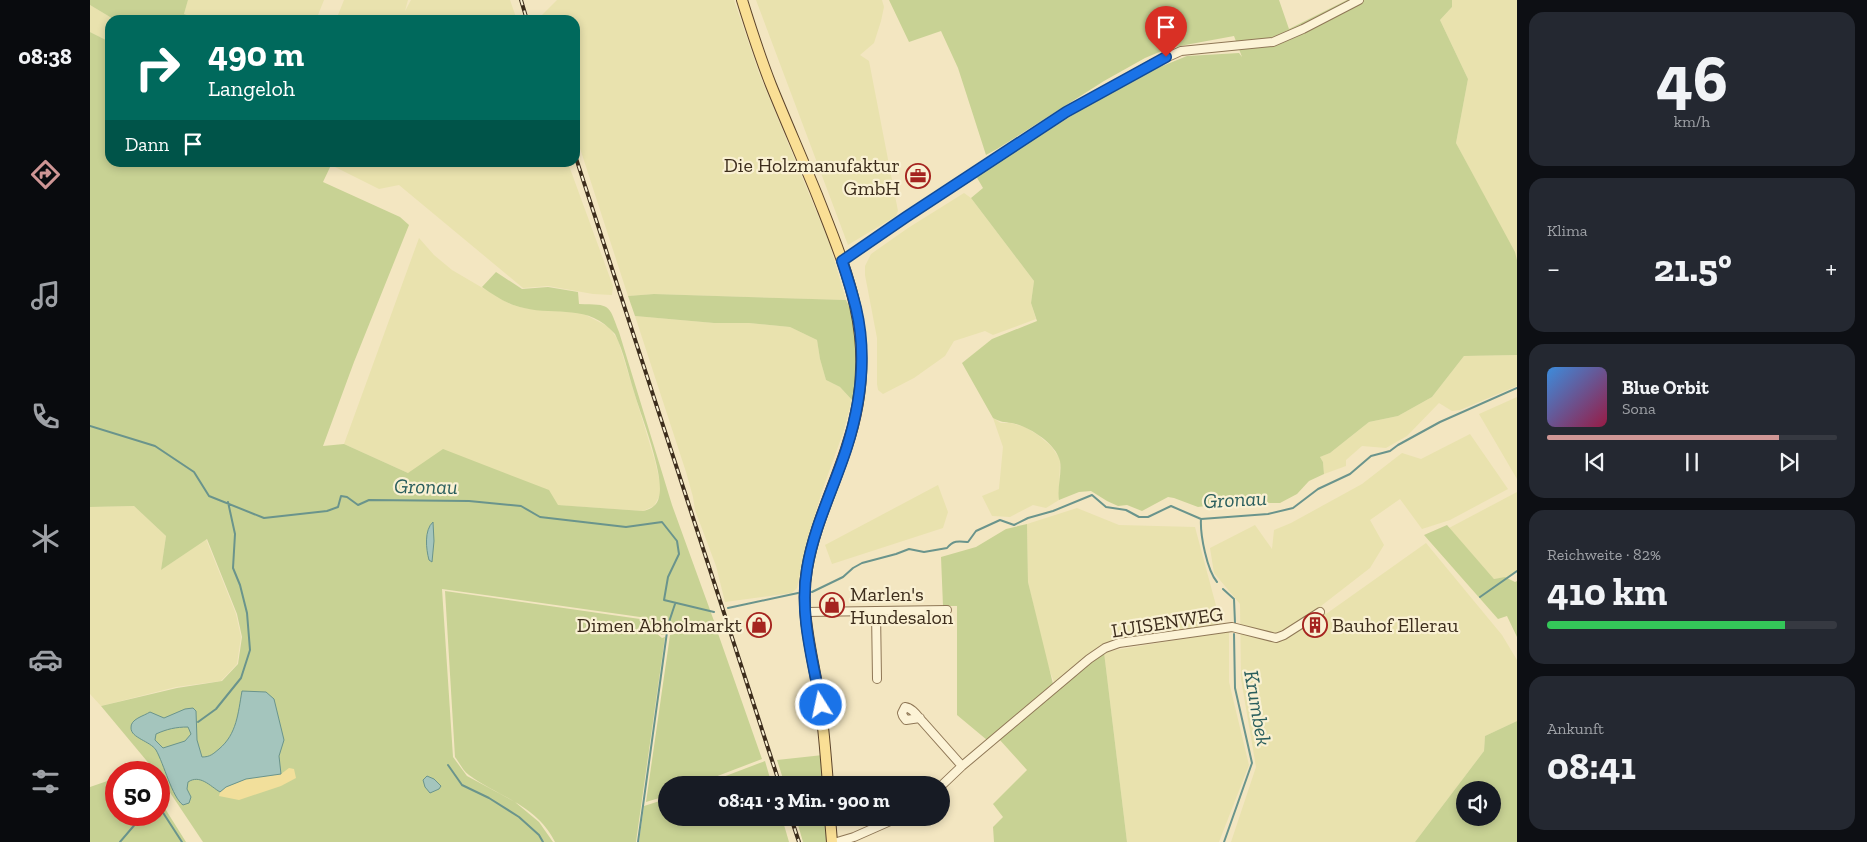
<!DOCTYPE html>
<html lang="de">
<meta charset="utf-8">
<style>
body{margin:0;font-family:"Zilla Slab",serif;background:#242831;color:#f1f3f6;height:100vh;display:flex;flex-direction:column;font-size:19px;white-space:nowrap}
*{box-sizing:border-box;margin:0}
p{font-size:16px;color:#9ea1a6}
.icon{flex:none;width:28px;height:28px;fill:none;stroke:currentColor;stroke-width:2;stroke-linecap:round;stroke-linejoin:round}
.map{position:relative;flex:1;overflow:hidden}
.side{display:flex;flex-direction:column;gap:12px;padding:12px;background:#0d0f14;width:350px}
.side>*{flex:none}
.guide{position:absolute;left:15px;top:15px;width:475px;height:152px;border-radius:15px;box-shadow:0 2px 8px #0003;background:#00695c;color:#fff;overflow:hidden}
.controls{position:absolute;left:1366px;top:781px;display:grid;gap:10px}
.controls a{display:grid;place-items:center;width:45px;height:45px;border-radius:50%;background:#171b24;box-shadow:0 2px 8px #0003;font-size:25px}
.speed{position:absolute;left:15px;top:761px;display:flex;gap:10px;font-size:25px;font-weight:700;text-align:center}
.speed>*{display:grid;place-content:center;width:65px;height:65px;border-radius:50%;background:#171b24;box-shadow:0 2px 8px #0003;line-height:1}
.speed .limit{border:8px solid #d22;background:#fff;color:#111}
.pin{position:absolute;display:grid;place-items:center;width:42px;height:42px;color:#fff;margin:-51px -21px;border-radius:50% 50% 50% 0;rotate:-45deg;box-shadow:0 0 5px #0007}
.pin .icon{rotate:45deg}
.me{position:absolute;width:55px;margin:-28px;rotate:350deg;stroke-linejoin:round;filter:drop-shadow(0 0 4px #0008)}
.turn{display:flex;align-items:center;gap:18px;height:105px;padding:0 20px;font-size:22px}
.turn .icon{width:65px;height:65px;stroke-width:2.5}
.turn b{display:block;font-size:35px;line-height:42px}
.then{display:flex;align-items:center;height:48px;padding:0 20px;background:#0003;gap:10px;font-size:19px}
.big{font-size:38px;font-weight:700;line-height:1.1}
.side .tile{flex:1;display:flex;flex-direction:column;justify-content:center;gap:8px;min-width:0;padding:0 18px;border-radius:15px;background:#242831}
.side .dial{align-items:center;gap:0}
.dial b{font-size:65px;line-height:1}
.song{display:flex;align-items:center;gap:15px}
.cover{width:60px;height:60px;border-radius:8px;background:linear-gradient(135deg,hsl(210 70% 55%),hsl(340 70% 35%))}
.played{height:5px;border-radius:2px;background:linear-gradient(90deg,#cf9695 80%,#363941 80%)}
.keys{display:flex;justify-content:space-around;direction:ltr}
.heat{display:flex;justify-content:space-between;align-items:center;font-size:28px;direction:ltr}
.charge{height:8px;border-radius:4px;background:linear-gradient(90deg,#34c759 82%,#363941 0)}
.trip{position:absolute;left:568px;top:776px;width:292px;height:50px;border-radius:25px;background:#171b24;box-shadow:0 2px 8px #0003;font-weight:700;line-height:50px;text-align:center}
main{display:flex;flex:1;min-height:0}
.menu{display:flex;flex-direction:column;width:90px;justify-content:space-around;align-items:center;background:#090b0e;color:#9ea1a6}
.menu .icon{width:35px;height:35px}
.menu .active{color:#cf9695}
.menu b{font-size:22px;color:#f1f3f6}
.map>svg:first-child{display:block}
.farmland{fill:#e9e2ae}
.green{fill:#c8d294;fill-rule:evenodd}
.sand{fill:#f2df9b}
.water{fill:#a4c5bd;stroke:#6a948c;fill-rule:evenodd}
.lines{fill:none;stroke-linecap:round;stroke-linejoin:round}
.stream{stroke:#6a948c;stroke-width:2}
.minor-casing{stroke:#8f7756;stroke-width:10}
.major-casing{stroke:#5c442b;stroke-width:12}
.minor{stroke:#fcf3d6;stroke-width:8}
.major{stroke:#fadf95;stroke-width:10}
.rail-casing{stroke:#3d2d1c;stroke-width:4}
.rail{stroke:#f9f0d2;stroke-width:2;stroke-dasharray:5.5;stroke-linecap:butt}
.route-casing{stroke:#114b97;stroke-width:12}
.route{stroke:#1a73e8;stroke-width:9}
.labels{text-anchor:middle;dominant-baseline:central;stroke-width:4.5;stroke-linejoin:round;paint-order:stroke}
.poi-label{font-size:20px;fill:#3d2d1c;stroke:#f9f0d2;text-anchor:end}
.street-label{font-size:20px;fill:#3d2d1c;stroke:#f9f0d2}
.water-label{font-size:21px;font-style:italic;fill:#2a5e5d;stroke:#f9f0d2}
</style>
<main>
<nav class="menu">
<b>08:38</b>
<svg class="icon active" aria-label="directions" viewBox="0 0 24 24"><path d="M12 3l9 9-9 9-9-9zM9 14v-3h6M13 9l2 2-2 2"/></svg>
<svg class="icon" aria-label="music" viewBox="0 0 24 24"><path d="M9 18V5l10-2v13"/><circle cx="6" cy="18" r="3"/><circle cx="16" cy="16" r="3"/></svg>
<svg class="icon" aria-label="phone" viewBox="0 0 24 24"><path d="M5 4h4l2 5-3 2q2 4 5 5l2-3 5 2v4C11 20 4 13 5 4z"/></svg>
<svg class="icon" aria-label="climate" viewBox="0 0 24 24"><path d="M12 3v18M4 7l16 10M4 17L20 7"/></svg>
<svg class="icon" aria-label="car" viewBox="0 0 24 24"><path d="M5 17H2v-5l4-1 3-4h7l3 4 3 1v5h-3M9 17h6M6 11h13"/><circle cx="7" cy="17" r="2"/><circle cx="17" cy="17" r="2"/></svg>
<svg class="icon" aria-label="filters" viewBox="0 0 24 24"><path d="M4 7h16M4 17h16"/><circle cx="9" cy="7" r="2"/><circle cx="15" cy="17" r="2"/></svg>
</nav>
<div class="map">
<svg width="1427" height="842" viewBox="0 0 1427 842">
<rect width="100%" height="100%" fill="#f3e6c1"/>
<path class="farmland" d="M98,0H234L226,20H110L94,14Z
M254,0H318L315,11L321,0H420L427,20H246Z
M467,0H644L669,73L739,242L756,300L564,294L538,296L485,133V20L448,19Z
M666,0H792L794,7L791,21L784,43L770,55L779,61L808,211L806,216L758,245Z
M1362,0H1427V260L1424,252L1366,143L1378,79L1350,20L1362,7Z
M0,5L25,20H20V42L0,32Z
M242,162L478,163L523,286L522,295L503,294L458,286L433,288L309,185L289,189L241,165Z
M874,193L881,198L944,281L941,303L946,319L903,335L895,331L864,341L855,356L824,378L793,394L788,390L787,384V338L775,275V266L781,254L818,228Z
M329,238L344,255L362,270L420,304L434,308L492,313L519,327L528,340L565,461L570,483V495L564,506L553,511L467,505L318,473L254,444Z
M545,316L624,323H659L700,327L727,340L730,359L736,380L750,387L762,400L753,433L732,491L716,545L707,588L702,593L635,602L626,566L605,510L603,497L596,472Z
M1427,355V386L1370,410L1362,411L1349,403L1317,436L1296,448L1272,446L1256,460V466L1234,474L1233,462L1230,457L1240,453L1279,422L1308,416L1342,397L1374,356Z
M1427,397V479L1389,414Z
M903,418L911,423H921L935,427L948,435L961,446L970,459L969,500L956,508L943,505L920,517L902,516L892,496L909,489L913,447Z
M1380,434L1418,489L1360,520L1332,529L1310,499L1280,520L1294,545L1280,568L1231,606L1236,614L1336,543L1412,635L1427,660V721L1395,736L1394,751L1325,842H1141L1166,767L1151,679L1150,604L1124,573L1120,548L1165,525L1182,549L1184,530L1201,523L1272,484L1312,453L1331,459Z
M848,485L858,512L853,528L742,564L735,545Z
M1427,492V571L1418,577L1404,579L1359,528Z
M44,506L76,536L71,570L116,539L146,614L151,637L147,664L131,681L86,687L11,706L0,694V507Z
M987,508L1029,525L1105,527L1132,628L1015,648L966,687L957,664L938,582L937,524Z
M1139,631V682L1159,765L1129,842H1037L1014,652Z"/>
<path class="green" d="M0,0H98L94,14L110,20H25L0,5Z
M799,0H1189L1199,29L1257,0H1362V7L1350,20L1378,79L1366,143L1425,252L1427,260V355L1374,356L1342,397L1308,416L1279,422L1240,453L1230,457L1233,462L1234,474L1219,481L1207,494L1190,503H1163L1152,504L1142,507L1122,505L1108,507L1084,498L1078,497L1052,511L1037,505L1028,506L1017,501L1001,491L989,492L969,500C967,487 972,474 970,461C966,443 938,426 922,423C914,422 910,422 903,418L872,363L902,339L947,321L941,303L944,281L881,198L893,188L886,176L1019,92L1065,69L1097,56L1149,53L1152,57L1144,36L1079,48L1055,58L1014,81L907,149L896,155L868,68L851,31L819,42Z
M0,32L20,42V162L242,163L233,182L310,217L319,225L264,362L233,446L254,444L318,473L353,449L459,490L468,505L553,511C561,509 567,506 569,497C575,475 551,416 544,392C538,373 534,352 525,334C498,303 467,316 434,308C418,305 405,296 392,287L406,272L432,289L458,287L488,292L489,304C521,305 518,303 529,332L582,505L624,621L572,635L550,617L352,589L363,757L377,776L425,802L449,822L463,842H113L69,776V772H66L11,706L87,688L132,681L148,664L152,637L147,614L117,539L71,570L76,536L44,506L0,507Z
M564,294L756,300C759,306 762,312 763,318C769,337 770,384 762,400L750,387L736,380L730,359L727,340L700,327L659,323H624L545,316L538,296Z
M937,524L938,582L963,684L897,740L867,715V606H853L851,557L886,547L916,529Z
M1357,525L1404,579L1415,577L1425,582L1427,581V637L1417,616L1408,619L1334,535Z
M355,591L550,619L572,638L575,637L546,842H465C447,805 409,797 379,775C373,771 369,762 365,757Z
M624,622L672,759L604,785H576V796L556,802L580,635Z
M1014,652L1037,842H904L903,827L913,817L903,804L937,770L909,739Z
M1427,721V842H1325L1394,751L1395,736ZM1375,790H1402V818H1375Z
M733,755L735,785H695L687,760Z
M675,761L682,785H612Z
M26,778V815H69V799L96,842H0V787Z
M576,799V818H692L699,842H549L554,806Z
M706,818H737L739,842H713Z"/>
<path class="sand" d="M199,768L204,769L206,778L191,786L149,800L129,796L130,792L136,787L156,779L191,774Z"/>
<path class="water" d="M343,522L344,541L342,562L339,560C336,549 334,530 343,522Z
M152,691L176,692L184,699L194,740L189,756L191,774L156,779L136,787L130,792C120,786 110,774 98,782L97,789L101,797L99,803L93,805C82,797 74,764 66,750C60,741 41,738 41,728C40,719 54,716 60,712L74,718L95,709L103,708L106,711L107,740L112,757C120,757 123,754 129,749C147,734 148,713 152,691ZM98,727L101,734L95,741L73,748L65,740L66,734C77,729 86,727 98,727Z
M337,776L344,779L351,786L349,789L340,793L335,787L333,780Z"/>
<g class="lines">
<path class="stream" d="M0,426L65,446L104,472L119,496L174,518L237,511L248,507L251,496L257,497L268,505L279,500L379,501L431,506L450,517L536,527L572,522L587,541L589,554L578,577L574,600L624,612
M1111,519C1110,535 1117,570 1127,582
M1133,589L1144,599L1145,623
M722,592L753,577L763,568L772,563L806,554L819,549L834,552L857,548C863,540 869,541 878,542L886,531L910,520L924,525L938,518L963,511L1002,495L1016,507L1036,510L1049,517H1058L1081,506L1111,519L1178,514L1203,508L1228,489L1260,474L1281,456L1300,451L1308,445L1350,422L1427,388
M1390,597L1427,571
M638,608L708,593
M577,628L585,604
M108,722L126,709L151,678L160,650L157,613L150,585L143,568L145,534L138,502
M358,765L372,785L399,798L429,817L449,835L453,842
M70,808L92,842
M30,842L53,815
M548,842L577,632
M1134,842L1162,763L1145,688L1144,634"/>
<defs>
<path id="minor" d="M752,261L816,217L977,112L1062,64L1091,51L1183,42L1213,29L1269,0
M786,611L787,679
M716,612L857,610
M830,718L816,720L813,716L812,713L815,707C823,708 828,717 833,722L872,766
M851,786L872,766L999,659L1015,648L1029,643L1142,627L1186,638L1194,635L1230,612
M747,842L764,837L807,818"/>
<path id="major" d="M652,0C661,29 670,57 681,85C696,122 712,158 727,195C745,241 765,287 770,336C774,374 769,412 756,449C743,489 724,527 717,569C709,614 724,659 730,703C734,730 736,758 738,785
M740,818L742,842"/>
</defs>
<use href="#minor" class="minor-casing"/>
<use href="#major" class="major-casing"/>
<use href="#minor" class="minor"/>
<use href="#major" class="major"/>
<defs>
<path id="rail" d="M431,0L437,20
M485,155L690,785
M701,818L709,842"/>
</defs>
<use href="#rail" class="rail-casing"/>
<use href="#rail" class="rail"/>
</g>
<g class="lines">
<defs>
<path id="route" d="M731,705C723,661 709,614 717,569C724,526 744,488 757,447C771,402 777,354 766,308C762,292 757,276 752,261L816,217L976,112L1076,57"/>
</defs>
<use href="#route" class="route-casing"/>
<use href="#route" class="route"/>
</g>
<defs>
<symbol id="office-ring" viewBox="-11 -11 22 22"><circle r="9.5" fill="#f9f0d2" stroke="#a5241f" stroke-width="1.5"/><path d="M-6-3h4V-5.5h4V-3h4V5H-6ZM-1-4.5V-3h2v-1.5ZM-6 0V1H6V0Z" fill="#a5241f"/></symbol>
<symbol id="shop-ring" viewBox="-11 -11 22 22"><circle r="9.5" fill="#f9f0d2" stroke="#a5241f" stroke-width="1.5"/><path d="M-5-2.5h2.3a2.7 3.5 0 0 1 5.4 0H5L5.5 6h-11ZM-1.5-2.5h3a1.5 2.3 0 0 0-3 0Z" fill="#a5241f"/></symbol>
<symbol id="building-ring" viewBox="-11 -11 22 22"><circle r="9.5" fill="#f9f0d2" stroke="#a5241f" stroke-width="1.5"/><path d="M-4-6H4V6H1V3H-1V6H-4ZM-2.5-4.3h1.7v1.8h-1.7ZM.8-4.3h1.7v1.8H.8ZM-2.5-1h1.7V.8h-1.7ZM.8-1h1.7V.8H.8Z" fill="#a5241f"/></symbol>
</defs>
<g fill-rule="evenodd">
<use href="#office-ring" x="814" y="162" width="28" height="28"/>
<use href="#shop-ring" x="728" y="591" width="28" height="28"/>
<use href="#shop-ring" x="655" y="611" width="28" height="28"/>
<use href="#building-ring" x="1211" y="611" width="28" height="28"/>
</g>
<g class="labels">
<g class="poi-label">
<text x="810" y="165">Die Holzmanufaktur<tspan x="810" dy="23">GmbH</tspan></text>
<text x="760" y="594" text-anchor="start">Marlen's<tspan x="760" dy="23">Hundesalon</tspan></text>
<text x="652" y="625">Dimen Abholmarkt</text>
<text x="1242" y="625" text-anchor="start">Bauhof Ellerau</text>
</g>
<g class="street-label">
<text transform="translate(1077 622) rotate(-9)">LUISENWEG</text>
</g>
<g class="water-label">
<text transform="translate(336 486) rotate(1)">Gronau</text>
<text transform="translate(1145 499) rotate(-3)">Gronau</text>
<text transform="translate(1168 708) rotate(80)">Krumbek</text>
</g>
</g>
</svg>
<div class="controls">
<a><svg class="icon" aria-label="sound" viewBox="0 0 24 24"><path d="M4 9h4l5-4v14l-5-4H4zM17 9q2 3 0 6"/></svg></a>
</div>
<div class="speed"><div class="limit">50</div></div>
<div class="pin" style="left:1076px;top:57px;background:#d93025"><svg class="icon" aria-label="arrive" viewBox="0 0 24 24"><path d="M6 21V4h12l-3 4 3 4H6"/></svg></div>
<svg class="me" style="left:731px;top:705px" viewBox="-20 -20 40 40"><circle r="17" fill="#1a73e8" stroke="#fff" stroke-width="3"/><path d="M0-11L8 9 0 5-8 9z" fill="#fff"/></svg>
<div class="trip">08:41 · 3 Min. · 900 m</div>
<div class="guide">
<div class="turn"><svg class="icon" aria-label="right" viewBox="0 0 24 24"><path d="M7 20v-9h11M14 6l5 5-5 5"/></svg><div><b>490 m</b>Langeloh</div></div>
<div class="then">Dann<svg class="icon" aria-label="arrive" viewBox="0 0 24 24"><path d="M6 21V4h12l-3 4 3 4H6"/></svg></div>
</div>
</div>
<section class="side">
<div class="tile dial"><b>46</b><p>km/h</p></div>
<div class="tile"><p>Klima</p>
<div class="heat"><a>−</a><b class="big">21.5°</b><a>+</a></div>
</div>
<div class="tile">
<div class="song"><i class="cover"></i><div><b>Blue Orbit</b><p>Sona</p></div></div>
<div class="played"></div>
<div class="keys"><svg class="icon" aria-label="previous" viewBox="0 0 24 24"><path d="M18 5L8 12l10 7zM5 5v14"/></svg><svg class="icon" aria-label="pause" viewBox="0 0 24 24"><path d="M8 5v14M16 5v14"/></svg><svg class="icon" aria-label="next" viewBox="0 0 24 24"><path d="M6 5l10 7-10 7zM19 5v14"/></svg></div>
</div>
<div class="tile"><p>Reichweite · 82%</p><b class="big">410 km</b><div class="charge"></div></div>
<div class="tile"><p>Ankunft</p><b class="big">08:41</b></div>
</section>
</main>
